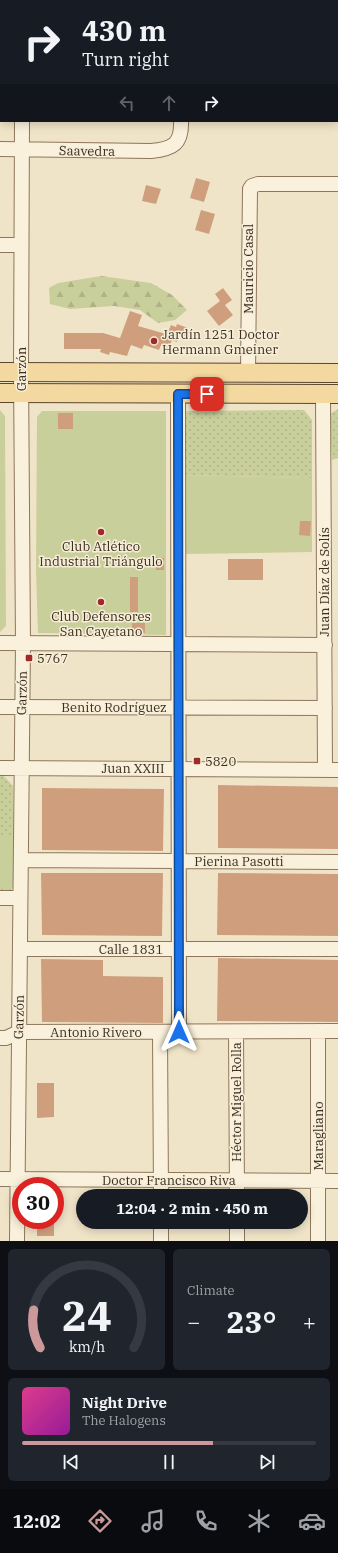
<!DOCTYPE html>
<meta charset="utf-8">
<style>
body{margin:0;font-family:"IBM Plex Serif",serif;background:#20242c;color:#f1f3f6;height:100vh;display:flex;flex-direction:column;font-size:15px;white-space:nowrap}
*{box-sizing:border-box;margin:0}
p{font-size:13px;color:#9ea1a6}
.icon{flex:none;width:22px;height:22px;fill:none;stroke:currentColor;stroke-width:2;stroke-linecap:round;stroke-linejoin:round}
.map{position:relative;height:1241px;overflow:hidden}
.details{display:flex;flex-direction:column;gap:8px;padding:8px;background:#0d0f14;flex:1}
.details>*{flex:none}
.guide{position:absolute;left:0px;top:0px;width:338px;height:122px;box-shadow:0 2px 10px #0003;background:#171b24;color:#f1f3f6;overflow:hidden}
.speed{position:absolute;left:12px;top:1177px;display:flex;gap:8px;font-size:20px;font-weight:700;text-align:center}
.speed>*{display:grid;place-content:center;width:52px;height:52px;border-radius:50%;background:#171b24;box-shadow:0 2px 10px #0003;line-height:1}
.speed .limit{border:6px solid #d22;background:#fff;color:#111}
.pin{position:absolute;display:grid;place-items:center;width:34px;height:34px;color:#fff;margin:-17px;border-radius:8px;box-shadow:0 2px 6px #0006}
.me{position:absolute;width:44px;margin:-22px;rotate:0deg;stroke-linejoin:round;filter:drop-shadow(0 0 3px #0008)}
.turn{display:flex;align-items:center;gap:14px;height:84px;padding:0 16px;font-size:18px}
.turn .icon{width:52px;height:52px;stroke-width:2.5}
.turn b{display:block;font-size:28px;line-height:34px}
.lanes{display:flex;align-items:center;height:38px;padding:0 16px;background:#0003;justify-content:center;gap:20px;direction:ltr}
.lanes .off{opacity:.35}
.big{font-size:30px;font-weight:700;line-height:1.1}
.details .widget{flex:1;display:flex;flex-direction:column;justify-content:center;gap:6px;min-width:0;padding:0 14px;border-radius:6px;background:#20242c}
.details .dial{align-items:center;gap:0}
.dial svg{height:104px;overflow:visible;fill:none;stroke:#363941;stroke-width:7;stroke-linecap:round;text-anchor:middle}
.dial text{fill:#f1f3f6;stroke:none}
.song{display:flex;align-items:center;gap:12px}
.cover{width:48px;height:48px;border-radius:6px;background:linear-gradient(135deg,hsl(330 70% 55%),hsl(300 70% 35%))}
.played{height:4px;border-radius:2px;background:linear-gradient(90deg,#cc999b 65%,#363941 65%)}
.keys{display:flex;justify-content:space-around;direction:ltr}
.heat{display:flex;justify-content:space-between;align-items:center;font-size:22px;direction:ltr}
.details .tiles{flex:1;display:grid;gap:8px;grid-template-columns:1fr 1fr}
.widget:last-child{grid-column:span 2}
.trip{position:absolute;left:76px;top:1189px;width:232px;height:40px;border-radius:20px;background:#171b24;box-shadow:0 2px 10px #0003;font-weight:700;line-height:40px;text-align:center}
.tab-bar{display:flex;height:64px;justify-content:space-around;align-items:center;background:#090b0e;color:#9ea1a6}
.tab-bar .icon{width:28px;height:28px}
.tab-bar .active{color:#cc999b}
.tab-bar b{font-size:18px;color:#f1f3f6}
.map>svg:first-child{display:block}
.grass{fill:url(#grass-dots)}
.forest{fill:url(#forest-firs)}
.pitch{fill:#c9cf9b}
.building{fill:#cf9f7d}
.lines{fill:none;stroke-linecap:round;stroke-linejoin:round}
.minor-casing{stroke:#8d765c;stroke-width:16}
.major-casing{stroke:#5b4430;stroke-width:20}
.minor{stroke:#faf1dc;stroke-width:14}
.major{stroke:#f3d9a0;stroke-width:18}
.route-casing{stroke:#114b97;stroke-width:10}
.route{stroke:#1a73e8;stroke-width:7}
.poi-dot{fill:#9e2a2b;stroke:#f7eed8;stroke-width:1.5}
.labels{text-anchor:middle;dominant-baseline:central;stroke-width:3;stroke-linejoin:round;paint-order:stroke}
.street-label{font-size:13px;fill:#3d2e20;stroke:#f7eed8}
.poi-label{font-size:13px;fill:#3d2e20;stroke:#f7eed8;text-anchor:start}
</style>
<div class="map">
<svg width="338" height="1241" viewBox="0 0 338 1241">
<defs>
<pattern id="grass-dots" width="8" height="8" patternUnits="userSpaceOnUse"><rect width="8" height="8" fill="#c9cf9b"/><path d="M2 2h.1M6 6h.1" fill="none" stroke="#aeb285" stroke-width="1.8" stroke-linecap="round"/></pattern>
<pattern id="forest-firs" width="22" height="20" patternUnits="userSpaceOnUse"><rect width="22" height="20" fill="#c9cf9b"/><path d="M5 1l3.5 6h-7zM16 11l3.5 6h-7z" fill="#aeb285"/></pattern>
</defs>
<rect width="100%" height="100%" fill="#f0e4c8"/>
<path class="grass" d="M338,409V458L332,460L330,414Z
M304,410L312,420V478L184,475L186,411Z
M0,776H4L13,786L14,885L11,890H0Z"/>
<path class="forest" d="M101,276L151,283L172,295L187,310L175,320L158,323L140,310L114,306L70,309L50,304L49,288L58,283Z"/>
<path class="pitch" d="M0,410L5,416L6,626L0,632Z
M42,411H166V635L38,633L36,571L37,417Z
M184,475L312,478V552L185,554Z
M0,837H11V888H0Z"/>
<path class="building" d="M196,178L210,182L204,202L190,198Z
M146,185L161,189L156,204L142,201Z
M201,210L215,214L209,234L195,230Z
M223,288L232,300L225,305L233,315L219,326L207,311L220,301L215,294Z
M130,311L142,315L138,326L166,334L167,331L168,332L171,325L176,327L177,324L188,328L185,336L179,334L177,342L172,340L169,348L161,345L159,350L144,345L142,349L131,345L127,356L110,352L109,355L100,352L101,349H64V333H103L120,338Z
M58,413H73V429H58Z
M300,521H311L310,536L299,535Z
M156,557L164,558V570H156Z
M228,559H263V580H228Z
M130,577H138V612H130Z
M132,623H145V633H132Z
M218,785L338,787V849L218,848Z
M42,788L164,789L163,851L42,850Z
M41,873H163L162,936L42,935Z
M218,873L338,874V936L217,935Z
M218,958L338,960V1022L217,1021Z
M41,959L103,960V976L163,977V1023L42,1022Z
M37,1083H54V1117L37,1118Z
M37,1223H54V1236H37Z"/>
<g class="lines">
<defs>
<path id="minor" d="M181,0V1
M23,1V0
M337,80H338
M0,149L151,151C173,149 182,144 181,121
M0,245H21
M248,373L250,189L252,186L258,184H338
M178,394L179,1032
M323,394L325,770
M0,643L325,645
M0,707L325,708
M0,768L338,770
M21,860L338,862
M0,898H20
M20,949H338
M318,1031V1241
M160,1032L161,1196
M236,1032L237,1196
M0,1038H6L19,1032L338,1031
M0,1179L338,1181
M161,1222V1241
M237,1222V1241
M17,1241L23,643L21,372L22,121"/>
<path id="major" d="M0,372L338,373
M0,393L338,394"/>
</defs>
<use href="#minor" class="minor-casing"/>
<use href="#major" class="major-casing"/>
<use href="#minor" class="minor"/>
<use href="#major" class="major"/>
</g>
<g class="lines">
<defs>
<path id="route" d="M179,1032L178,394H207"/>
</defs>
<use href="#route" class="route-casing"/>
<use href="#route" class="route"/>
</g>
<g class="poi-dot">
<circle cx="154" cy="341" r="4"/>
<circle cx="101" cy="532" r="4"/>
<circle cx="101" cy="602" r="4"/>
<rect x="25" y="654" width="8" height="8" rx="2"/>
<rect x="193" y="757" width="8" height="8" rx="2"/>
</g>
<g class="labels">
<g class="street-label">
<text transform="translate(87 151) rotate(1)">Saavedra</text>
<text transform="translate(248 269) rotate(-90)">Mauricio Casal</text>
<text transform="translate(21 369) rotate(-90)">Garzón</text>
<text transform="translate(324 582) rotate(-90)">Juan Díaz de Solís</text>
<text transform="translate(22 693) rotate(-89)">Garzón</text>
<text x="114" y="707">Benito Rodríguez</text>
<text x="133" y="768">Juan XXIII</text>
<text x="239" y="861">Pierina Pasotti</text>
<text x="131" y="949">Calle 1831</text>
<text transform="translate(19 1017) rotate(-89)">Garzón</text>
<text x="96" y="1032">Antonio Rivero</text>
<text transform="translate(236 1102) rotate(-90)">Héctor Miguel Rolla</text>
<text transform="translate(318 1136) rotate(-90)">Maragliano</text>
<text x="169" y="1180">Doctor Francisco Riva</text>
</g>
<g class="poi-label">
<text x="162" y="334">Jardín 1251 Doctor<tspan x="162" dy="15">Hermann Gmeiner</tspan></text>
<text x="101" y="546" text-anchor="middle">Club Atlético<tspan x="101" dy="15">Industrial Triángulo</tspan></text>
<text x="101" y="616" text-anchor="middle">Club Defensores<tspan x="101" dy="15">San Cayetano</tspan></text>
<text x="37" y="658">5767</text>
<text x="205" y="761">5820</text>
</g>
</g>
</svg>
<div class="speed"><div class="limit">30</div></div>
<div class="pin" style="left:207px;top:394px;background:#d93025"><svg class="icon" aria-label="arrive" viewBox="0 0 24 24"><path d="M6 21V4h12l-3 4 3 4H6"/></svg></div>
<svg class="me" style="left:179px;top:1032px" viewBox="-20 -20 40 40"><path d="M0-17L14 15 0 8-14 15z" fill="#1a73e8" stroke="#fff" stroke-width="4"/></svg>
<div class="trip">12:04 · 2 min · 450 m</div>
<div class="guide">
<div class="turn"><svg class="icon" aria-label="right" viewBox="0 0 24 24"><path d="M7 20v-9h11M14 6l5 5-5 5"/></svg><div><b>430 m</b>Turn right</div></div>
<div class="lanes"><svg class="icon off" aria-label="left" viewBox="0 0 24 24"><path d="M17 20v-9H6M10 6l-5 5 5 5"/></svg><svg class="icon off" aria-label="ahead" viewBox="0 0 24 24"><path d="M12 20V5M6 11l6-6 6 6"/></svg><svg class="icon" aria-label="right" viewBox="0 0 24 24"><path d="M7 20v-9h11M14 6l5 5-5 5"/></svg></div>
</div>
</div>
<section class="details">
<div class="tiles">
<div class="widget dial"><svg viewBox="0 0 100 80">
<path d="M14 69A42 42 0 1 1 86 69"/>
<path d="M14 69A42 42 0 0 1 9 40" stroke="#cc999b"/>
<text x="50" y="56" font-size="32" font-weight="700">24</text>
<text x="50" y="72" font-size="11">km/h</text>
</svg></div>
<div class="widget"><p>Climate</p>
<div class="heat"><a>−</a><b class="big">23°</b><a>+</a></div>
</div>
<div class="widget">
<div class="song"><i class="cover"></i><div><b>Night Drive</b><p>The Halogens</p></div></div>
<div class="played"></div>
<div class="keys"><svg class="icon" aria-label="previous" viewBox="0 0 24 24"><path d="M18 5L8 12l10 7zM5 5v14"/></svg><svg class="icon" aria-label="pause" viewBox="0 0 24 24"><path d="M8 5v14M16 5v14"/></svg><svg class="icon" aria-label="next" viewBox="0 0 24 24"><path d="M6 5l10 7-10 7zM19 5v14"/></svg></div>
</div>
</div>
</section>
<nav class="tab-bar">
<b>12:02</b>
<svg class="icon active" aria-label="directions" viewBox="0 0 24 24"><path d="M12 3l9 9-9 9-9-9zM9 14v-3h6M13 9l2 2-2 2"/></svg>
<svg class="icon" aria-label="music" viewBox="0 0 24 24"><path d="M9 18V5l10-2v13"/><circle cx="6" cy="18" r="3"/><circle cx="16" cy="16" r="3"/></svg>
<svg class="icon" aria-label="phone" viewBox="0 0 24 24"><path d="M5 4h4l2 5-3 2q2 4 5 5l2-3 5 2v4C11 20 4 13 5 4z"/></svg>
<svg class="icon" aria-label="climate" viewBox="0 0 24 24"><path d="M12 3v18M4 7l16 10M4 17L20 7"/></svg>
<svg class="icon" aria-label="car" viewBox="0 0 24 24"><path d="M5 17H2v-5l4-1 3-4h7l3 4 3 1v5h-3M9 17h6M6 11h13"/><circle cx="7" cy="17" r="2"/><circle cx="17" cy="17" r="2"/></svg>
</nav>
